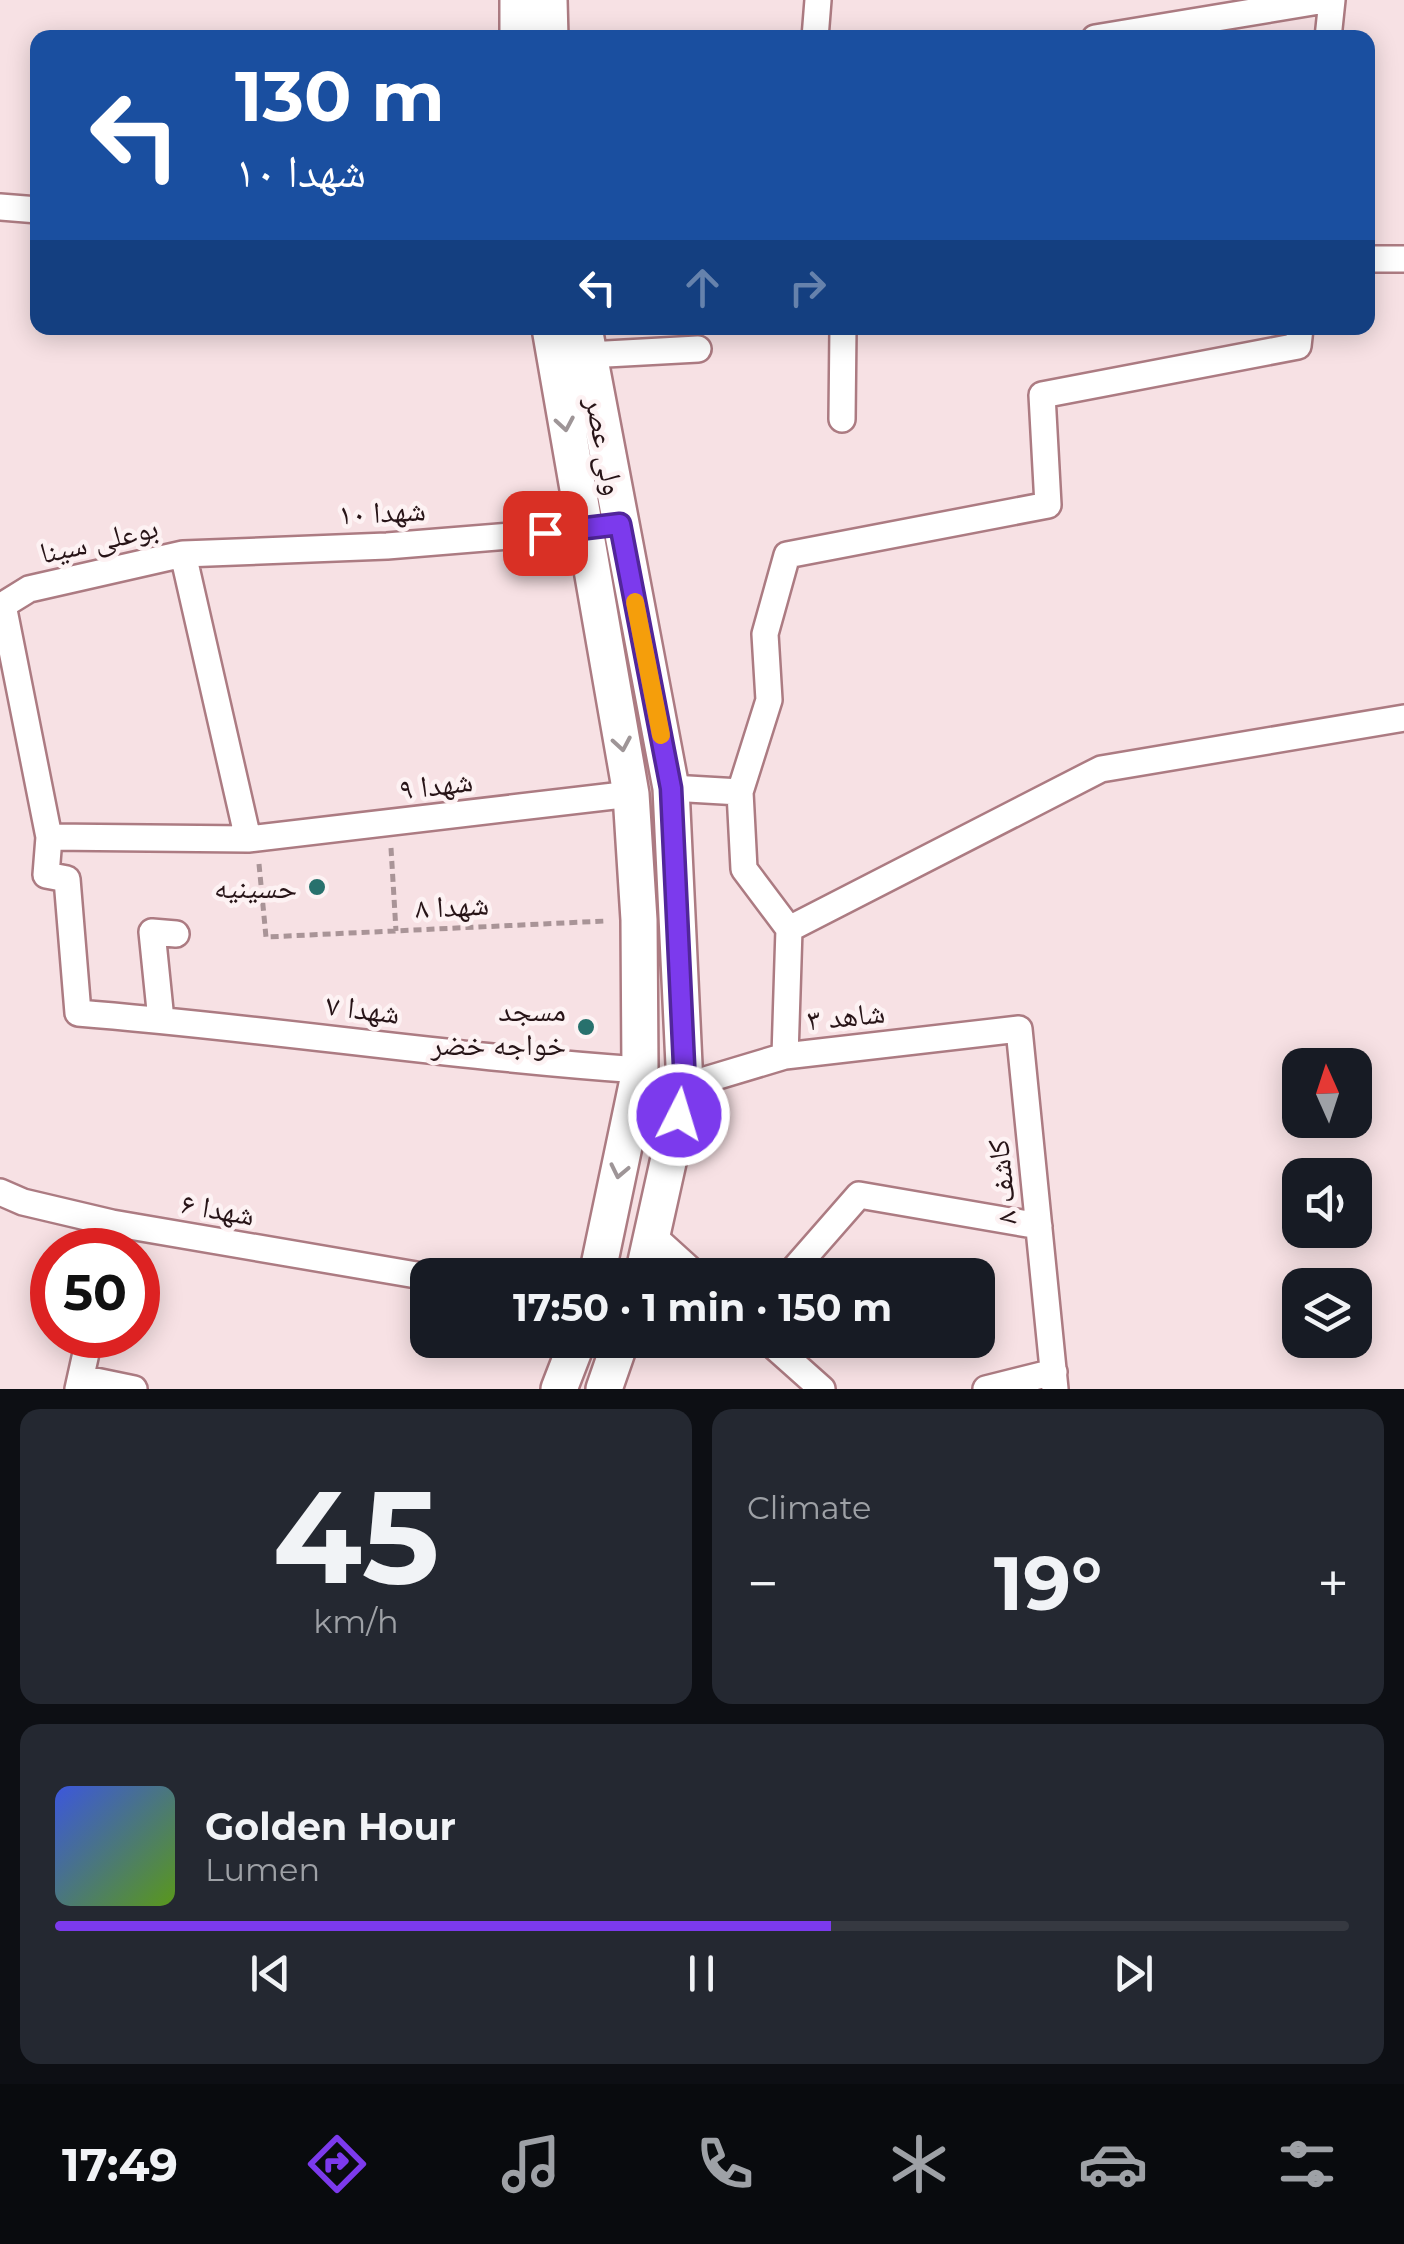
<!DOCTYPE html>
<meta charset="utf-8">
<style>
body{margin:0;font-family:Montserrat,"Noto Naskh Arabic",sans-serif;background:#242831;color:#f1f3f6;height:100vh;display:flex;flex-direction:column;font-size:38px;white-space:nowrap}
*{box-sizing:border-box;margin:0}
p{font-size:32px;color:#9ea1a6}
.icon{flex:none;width:55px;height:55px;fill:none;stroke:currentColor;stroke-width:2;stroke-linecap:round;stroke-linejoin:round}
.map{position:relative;height:1389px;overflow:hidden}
.details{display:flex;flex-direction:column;gap:20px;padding:20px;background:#0d0f14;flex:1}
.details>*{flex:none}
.banner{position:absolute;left:30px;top:30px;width:1345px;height:305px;border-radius:20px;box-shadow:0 5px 25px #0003;background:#1a4fa0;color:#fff;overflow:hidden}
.needle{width:65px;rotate:357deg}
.tools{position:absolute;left:1282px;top:1048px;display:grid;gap:20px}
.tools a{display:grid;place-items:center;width:90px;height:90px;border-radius:20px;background:#171b24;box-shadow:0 5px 25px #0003;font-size:50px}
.speed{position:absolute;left:30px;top:1228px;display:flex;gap:20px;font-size:50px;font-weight:700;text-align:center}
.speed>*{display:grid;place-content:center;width:130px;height:130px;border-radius:50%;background:#171b24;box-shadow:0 5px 25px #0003;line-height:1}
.speed .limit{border:15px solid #d22;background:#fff;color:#111}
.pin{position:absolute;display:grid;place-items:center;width:85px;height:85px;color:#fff;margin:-42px;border-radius:20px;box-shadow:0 5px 15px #0006}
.me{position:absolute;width:110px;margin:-55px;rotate:5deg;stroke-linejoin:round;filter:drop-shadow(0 0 8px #0008)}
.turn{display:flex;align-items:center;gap:35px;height:210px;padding:0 40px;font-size:45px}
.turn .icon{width:130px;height:130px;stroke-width:2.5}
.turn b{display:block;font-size:70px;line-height:85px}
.lanes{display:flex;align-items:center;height:95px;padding:0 40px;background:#0003;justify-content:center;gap:50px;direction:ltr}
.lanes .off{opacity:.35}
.big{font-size:75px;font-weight:700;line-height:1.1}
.details .card{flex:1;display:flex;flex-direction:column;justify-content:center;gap:15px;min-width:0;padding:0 35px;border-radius:20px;background:#242831}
.details .dial{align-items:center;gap:0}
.dial b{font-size:130px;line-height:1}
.song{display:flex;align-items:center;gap:30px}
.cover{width:120px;height:120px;border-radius:15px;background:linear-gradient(135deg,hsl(230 70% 55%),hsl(90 70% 35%))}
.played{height:10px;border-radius:5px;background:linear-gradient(90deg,#7c3aed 60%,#363941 60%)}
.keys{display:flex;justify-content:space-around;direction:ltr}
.heat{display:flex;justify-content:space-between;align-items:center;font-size:55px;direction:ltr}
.details .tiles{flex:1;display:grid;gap:20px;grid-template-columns:1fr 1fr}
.card:last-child{grid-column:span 2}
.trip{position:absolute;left:410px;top:1258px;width:585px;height:100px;border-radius:20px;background:#171b24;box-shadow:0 5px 25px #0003;font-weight:700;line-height:100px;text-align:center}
.dock{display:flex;height:160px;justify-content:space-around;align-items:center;background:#090b0e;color:#9ea1a6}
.dock .icon{width:70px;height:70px}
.dock .current{color:#7c3aed}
.dock b{font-size:45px;color:#f1f3f6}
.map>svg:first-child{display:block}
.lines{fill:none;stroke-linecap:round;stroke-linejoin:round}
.street-casing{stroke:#ac7b82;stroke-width:30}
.secondary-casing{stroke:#ac7b82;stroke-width:40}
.path{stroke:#a99497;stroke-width:5;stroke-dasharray:8 5;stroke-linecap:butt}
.street{stroke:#fff;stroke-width:25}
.secondary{stroke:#fff;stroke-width:35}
.oneway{stroke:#9e9597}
.route-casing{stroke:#51269a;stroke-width:25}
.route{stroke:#7c3aed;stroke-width:18}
.slow{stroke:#f59e0b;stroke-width:18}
.poi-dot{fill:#28716d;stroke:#fdf2f3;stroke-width:4}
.labels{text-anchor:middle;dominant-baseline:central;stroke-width:9;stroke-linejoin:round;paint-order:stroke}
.street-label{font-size:30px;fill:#271417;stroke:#fdf2f3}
.poi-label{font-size:30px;fill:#271417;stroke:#fdf2f3;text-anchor:end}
</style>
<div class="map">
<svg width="1404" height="1389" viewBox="0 0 1404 1389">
<rect width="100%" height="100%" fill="#f7e1e4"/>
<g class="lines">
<defs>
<path id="street" d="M815,38L818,0
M1095,38L1325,0
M1328,38L1332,0
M0,207L38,210
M1368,259H1404
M588,355L698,349
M842,419L843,328
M584,530L387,546L183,554L29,589L3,605L49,837L46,875L67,879L78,1013C266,1028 452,1057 640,1070
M671,788L740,792
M49,837L248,839L183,554
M248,839L631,794
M789,929L1101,769L1404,718
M161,1020L152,932L176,934
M785,1056L789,929L744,869L740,792L769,700L765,634L787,555L1048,505L1042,395L1298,346L1300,328
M685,1086L785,1056L1019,1029L1055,1389
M0,1192L23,1202L112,1223L428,1277
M653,1236L696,1275
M107,1250L112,1223
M789,1275L859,1195L1039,1226
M767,1340L822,1389
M81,1378L134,1389
M78,1389L90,1335
M986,1389L1054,1372"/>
<path id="secondary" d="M549,0L550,38
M518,38V0
M550,328L631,794L639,920L640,1070L597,1275
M584,328L671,788L685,1086L643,1275
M559,1389L578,1340
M604,1389L621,1340"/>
</defs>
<use href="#street" class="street-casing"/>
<use href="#secondary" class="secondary-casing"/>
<path class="path" d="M391,848L396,931
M259,864L266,937L606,921"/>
<use href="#street" class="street"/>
<use href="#secondary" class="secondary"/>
</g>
<defs><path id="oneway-chevron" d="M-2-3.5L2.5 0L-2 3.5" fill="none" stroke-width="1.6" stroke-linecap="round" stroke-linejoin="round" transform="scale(2.5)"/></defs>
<g class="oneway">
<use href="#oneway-chevron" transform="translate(565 424) rotate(80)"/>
<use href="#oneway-chevron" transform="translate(622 744) rotate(80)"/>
<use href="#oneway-chevron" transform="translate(619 1171) rotate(102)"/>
</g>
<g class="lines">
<defs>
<path id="route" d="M545,533L620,524L671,788L685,1086L679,1115"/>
</defs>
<use href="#route" class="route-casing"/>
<use href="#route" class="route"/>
<path class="slow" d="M635,602L661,735"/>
</g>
<g class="poi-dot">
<circle cx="317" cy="887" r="10"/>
<circle cx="586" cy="1027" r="10"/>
</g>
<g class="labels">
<g class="street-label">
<text transform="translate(605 446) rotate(79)">ولی عصر</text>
<text transform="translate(382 512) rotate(-3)">شهدا ۱۰</text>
<text transform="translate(99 540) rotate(-13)">بوعلی سینا</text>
<text transform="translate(436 785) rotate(-7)">شهدا ۹</text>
<text transform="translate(452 906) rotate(-3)">شهدا ۸</text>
<text transform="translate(363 1009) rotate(7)">شهدا ۷</text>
<text transform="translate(846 1016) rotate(-6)">شاهد ۳</text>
<text transform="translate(1002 1182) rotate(-96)">کاشف ۸</text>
<text transform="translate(218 1209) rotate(10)">شهدا ۶</text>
</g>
<g class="poi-label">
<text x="297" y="887">حسینیه</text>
<text x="566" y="1010">مسجد<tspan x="566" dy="34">خواجه خضر</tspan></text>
</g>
</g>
</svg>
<div class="tools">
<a><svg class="needle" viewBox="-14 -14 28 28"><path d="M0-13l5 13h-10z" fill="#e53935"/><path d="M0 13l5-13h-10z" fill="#9ea1a6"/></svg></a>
<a><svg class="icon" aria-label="sound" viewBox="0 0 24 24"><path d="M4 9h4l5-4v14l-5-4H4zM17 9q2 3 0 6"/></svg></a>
<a><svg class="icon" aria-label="layers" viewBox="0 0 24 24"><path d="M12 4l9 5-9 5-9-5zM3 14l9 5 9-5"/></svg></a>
</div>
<div class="speed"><div class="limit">50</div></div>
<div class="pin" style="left:545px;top:533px;background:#d93025"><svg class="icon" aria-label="arrive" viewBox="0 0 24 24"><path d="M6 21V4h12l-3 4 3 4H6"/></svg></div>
<svg class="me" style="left:679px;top:1115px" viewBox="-20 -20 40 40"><circle r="17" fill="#7c3aed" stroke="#fff" stroke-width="3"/><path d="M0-11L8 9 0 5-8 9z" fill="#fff"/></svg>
<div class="trip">17:50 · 1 min · 150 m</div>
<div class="banner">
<div class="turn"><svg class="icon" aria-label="left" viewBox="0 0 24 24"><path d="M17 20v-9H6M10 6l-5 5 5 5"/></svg><div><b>130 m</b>شهدا ۱۰</div></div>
<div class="lanes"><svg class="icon" aria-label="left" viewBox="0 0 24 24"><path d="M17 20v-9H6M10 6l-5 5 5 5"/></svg><svg class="icon off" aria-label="ahead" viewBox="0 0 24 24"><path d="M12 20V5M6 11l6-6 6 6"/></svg><svg class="icon off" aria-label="right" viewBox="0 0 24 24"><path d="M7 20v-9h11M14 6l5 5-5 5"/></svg></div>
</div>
</div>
<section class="details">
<div class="tiles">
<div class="card dial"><b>45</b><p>km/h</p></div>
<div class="card"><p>Climate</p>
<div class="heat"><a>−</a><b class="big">19°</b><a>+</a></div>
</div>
<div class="card">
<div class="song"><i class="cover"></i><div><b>Golden Hour</b><p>Lumen</p></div></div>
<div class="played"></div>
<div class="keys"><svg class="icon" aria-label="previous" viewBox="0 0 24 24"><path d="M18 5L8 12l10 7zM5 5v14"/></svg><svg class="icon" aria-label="pause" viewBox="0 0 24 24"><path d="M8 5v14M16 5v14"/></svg><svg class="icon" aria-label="next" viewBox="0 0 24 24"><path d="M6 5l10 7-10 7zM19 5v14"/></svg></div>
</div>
</div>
</section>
<nav class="dock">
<b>17:49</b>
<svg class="icon current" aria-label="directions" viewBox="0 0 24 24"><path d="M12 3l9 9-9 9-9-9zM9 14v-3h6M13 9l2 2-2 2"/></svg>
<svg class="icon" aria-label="music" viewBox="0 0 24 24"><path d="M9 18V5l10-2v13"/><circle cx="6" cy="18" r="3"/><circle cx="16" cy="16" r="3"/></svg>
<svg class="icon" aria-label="phone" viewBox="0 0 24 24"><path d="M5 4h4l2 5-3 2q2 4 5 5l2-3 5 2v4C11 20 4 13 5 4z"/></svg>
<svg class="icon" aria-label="climate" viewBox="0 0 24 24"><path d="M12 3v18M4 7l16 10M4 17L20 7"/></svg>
<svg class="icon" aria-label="car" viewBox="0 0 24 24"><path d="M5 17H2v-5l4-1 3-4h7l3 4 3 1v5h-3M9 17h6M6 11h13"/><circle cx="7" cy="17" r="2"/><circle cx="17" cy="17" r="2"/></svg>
<svg class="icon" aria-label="filters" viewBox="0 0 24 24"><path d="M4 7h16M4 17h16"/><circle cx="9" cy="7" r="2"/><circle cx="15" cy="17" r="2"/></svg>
</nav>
